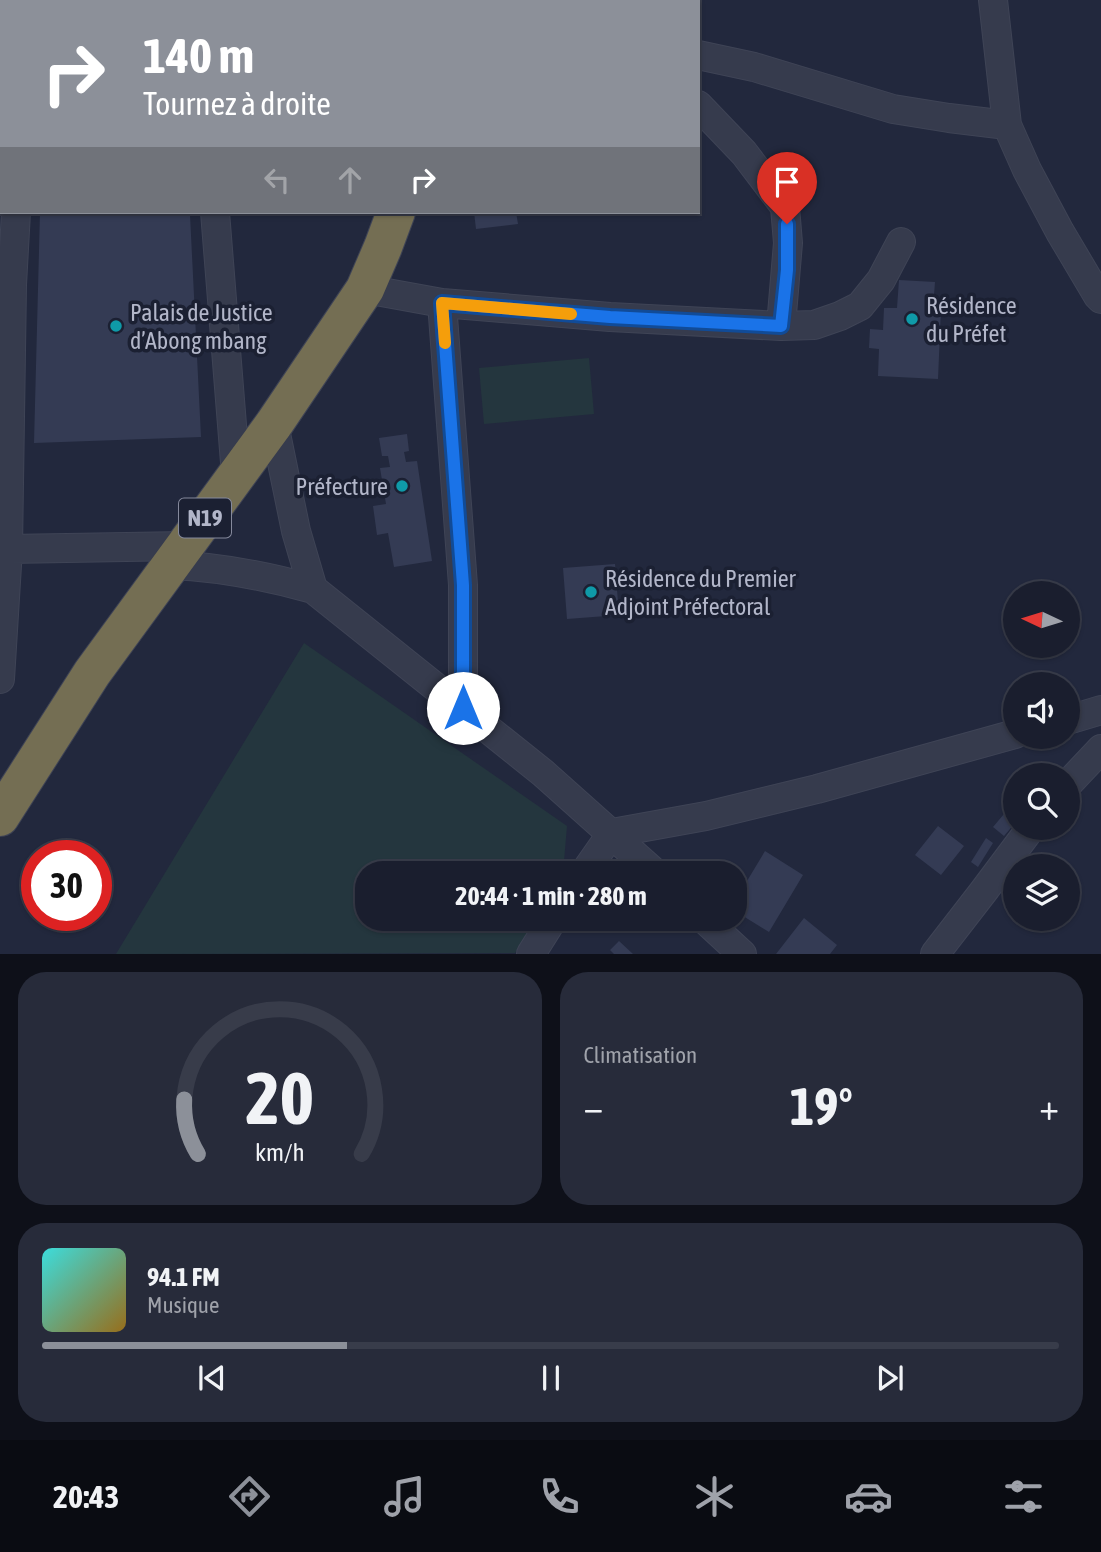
<!DOCTYPE html>
<html lang="fr">
<meta charset="utf-8">
<style>
body{margin:0;font-family:"Asap Condensed",sans-serif;background:#272b3a;color:#f1f3f6;height:100vh;display:flex;flex-direction:column;font-size:26px;white-space:nowrap}
*{box-sizing:border-box;margin:0}
p{font-size:23px;color:#9fa2aa}
.icon{flex:none;width:38px;height:38px;fill:none;stroke:currentColor;stroke-width:2;stroke-linecap:round;stroke-linejoin:round}
.map{position:relative;height:954px;overflow:hidden}
.details{display:flex;flex-direction:column;gap:18px;padding:18px;background:#0e1019;flex:1}
.details>*{flex:none}
.guide{position:absolute;left:0px;top:0px;width:700px;height:214px;box-shadow:0 2px 5px #0004,0 0 0 2px #383c4a;background:#8c9099;color:#fff;overflow:hidden}
.needle{width:46px;rotate:274deg}
.controls{position:absolute;left:1003px;top:581px;display:grid;gap:14px}
.controls a{display:grid;place-items:center;width:77px;height:77px;border-radius:50%;background:#1a1e2e;box-shadow:0 2px 5px #0004,0 0 0 2px #383c4a;font-size:35px}
.speed{position:absolute;left:21px;top:840px;display:flex;gap:14px;font-size:35px;font-weight:700;text-align:center}
.speed>*{display:grid;place-content:center;width:91px;height:91px;border-radius:50%;background:#1a1e2e;box-shadow:0 2px 5px #0004,0 0 0 2px #383c4a;line-height:1}
.speed .limit{border:10px solid #d22;background:#fff;color:#111}
.pin{position:absolute;display:grid;place-items:center;width:60px;height:60px;color:#fff;margin:-72px -30px;border-radius:50% 50% 50% 0;rotate:-45deg;box-shadow:0 0 7px #0007}
.pin .icon{rotate:45deg}
.me{position:absolute;width:77px;margin:-38px;rotate:0deg;stroke-linejoin:round;filter:drop-shadow(0 0 5px #0008)}
.turn{display:flex;align-items:center;gap:24px;height:147px;padding:0 28px;font-size:32px}
.turn .icon{width:91px;height:91px;stroke-width:2.5}
.turn b{display:block;font-size:49px;line-height:60px}
.lanes{display:flex;align-items:center;height:66px;padding:0 28px;background:#0003;justify-content:center;gap:35px;direction:ltr}
.lanes .off{opacity:.35}
.big{font-size:52px;font-weight:700;line-height:1.1}
.details .card{flex:1;display:flex;flex-direction:column;justify-content:center;gap:10px;min-width:0;padding:0 24px;border-radius:28px;background:#272b3a}
.details .dial{align-items:center;gap:0}
.dial svg{height:182px;overflow:visible;fill:none;stroke:#383c4a;stroke-width:7;stroke-linecap:round;text-anchor:middle}
.dial text{fill:#f1f3f6;stroke:none}
.song{display:flex;align-items:center;gap:21px}
.cover{width:84px;height:84px;border-radius:10px;background:linear-gradient(135deg,hsl(180 70% 55%),hsl(40 70% 35%))}
.played{height:7px;border-radius:4px;background:linear-gradient(90deg,#8c9099 30%,#383c4a 30%)}
.keys{display:flex;justify-content:space-around;direction:ltr}
.heat{display:flex;justify-content:space-between;align-items:center;font-size:38px;direction:ltr}
.details .tiles{flex:1;display:grid;gap:18px;grid-template-columns:1fr 1fr}
.card:last-child{grid-column:span 2}
.trip{position:absolute;left:355px;top:861px;width:392px;height:70px;border-radius:28px;background:#1a1e2e;box-shadow:0 2px 5px #0004,0 0 0 2px #383c4a;font-weight:700;line-height:70px;text-align:center}
.tab-bar{display:flex;height:112px;justify-content:space-around;align-items:center;background:#0a0c12;color:#9fa2aa}
.tab-bar .icon{width:49px;height:49px}
.tab-bar .selected{color:#8c9099}
.tab-bar b{font-size:32px;color:#f1f3f6}
.map>svg:first-child{display:block}
.pitch{fill:#24363e}
.building{fill:#343b54}
.lines{fill:none;stroke-linecap:round;stroke-linejoin:round}
.minor-casing{stroke:#3f4456;stroke-width:30}
.highway-casing{stroke:#3e4355;stroke-width:40}
.minor{stroke:#363b4d;stroke-width:28}
.highway{stroke:#746e53;stroke-width:38}
.route-casing{stroke:#114b97;stroke-width:18}
.route{stroke:#1a73e8;stroke-width:12}
.slow{stroke:#f59e0b;stroke-width:12}
.culture-dot{fill:#0f9aa8;stroke:#1b2032;stroke-width:2.5}
.labels{text-anchor:middle;dominant-baseline:central;stroke-width:7;stroke-linejoin:round;paint-order:stroke}
.shield{fill:#1b2032;stroke:#85899c;stroke-width:2}
.shield-label{font-size:23px;font-weight:bold;fill:#b2b6c9}
.poi-label{font-size:24px;fill:#b2b6c9;stroke:#1b2032;text-anchor:start}
</style>
<div class="map">
<svg width="1101" height="954" viewBox="0 0 1101 954">
<rect width="100%" height="100%" fill="#22283d"/>
<path class="pitch" d="M589,358L594,414L484,424L479,368Z
M304,643L567,826L563,873H368V919H537L515,953L116,954Z"/>
<path class="building" d="M40,212H148L190,215L201,437L34,443Z
M474,212H516L518,224L476,229Z
M899,280L935,282L933,308L941,309L938,379L878,376L879,349L869,348L870,329L883,330L884,308H897Z
M407,434L409,451L404,452L406,462L417,461L432,561L394,567L388,533L377,535L373,506L386,504L380,468L390,467L388,456H382L379,438Z
M615,564L619,615L567,619L563,568Z
M1015,801V823L1004,836L993,827Z
M938,826L964,846L941,875L915,855Z
M986,838L993,843L978,867L971,862Z
M765,851L803,875L769,932L735,911V901Z
M804,918L837,945L830,954H776Z
M619,941L633,954H614L610,950Z"/>
<g class="lines">
<defs>
<path id="minor" d="M232,0V2
M993,0L1007,125L1027,170L1060,232L1098,296L1101,299
M20,2V0
M609,2L610,0
M698,55L754,67L893,109L949,118L1007,125
M698,105L744,153L785,207L788,243L781,326
M215,212L236,475
M365,289L442,303L463,585V708
M442,303L610,317L781,326L814,325L840,316L860,306L881,280L901,242
M274,424L296,531L313,589
M8,549L185,546
M171,565C220,567 266,576 313,589L543,773L655,873
M0,679L8,549L12,285L16,212
M1068,720L1101,710
M1068,784L1101,749
M584,873L612,833L706,816L817,789L1015,734
M704,919L742,954
M531,954L553,919
M935,954L983,892L1031,828"/>
<path id="highway" d="M394,0V2
M0,817L92,673L274,424L365,289L383,247L396,212"/>
</defs>
<use href="#minor" class="minor-casing"/>
<use href="#highway" class="highway-casing"/>
<use href="#minor" class="minor"/>
<use href="#highway" class="highway"/>
</g>
<g class="lines">
<defs>
<path id="route" d="M463,708V585L442,303L610,317L781,326L787,270V224"/>
</defs>
<use href="#route" class="route-casing"/>
<use href="#route" class="route"/>
<path class="slow" d="M445,343L442,303L571,314"/>
</g>
<g class="culture-dot">
<circle cx="912" cy="319" r="7"/>
<circle cx="116" cy="326" r="7"/>
<circle cx="402" cy="486" r="7"/>
<circle cx="591" cy="592" r="7"/>
</g>
<g class="labels">
<rect class="shield" x="179" y="498.5" width="52" height="39" rx="5"/>
<g class="shield-label">
<text x="205" y="518">N19</text>
</g>
<g class="poi-label">
<text x="926" y="305">Résidence<tspan x="926" dy="28">du Préfet</tspan></text>
<text x="130" y="312">Palais de Justice<tspan x="130" dy="28">d’Abong mbang</tspan></text>
<text x="388" y="486" text-anchor="end">Préfecture</text>
<text x="605" y="578">Résidence du Premier<tspan x="605" dy="28">Adjoint Préfectoral</tspan></text>
</g>
</g>
</svg>
<div class="controls">
<a><svg class="needle" viewBox="-14 -14 28 28"><path d="M0-13l5 13h-10z" fill="#e53935"/><path d="M0 13l5-13h-10z" fill="#9fa2aa"/></svg></a>
<a><svg class="icon" aria-label="sound" viewBox="0 0 24 24"><path d="M4 9h4l5-4v14l-5-4H4zM17 9q2 3 0 6"/></svg></a>
<a><svg class="icon" aria-label="search" viewBox="0 0 24 24"><circle cx="10" cy="10" r="6"/><path d="M15 15l6 6"/></svg></a>
<a><svg class="icon" aria-label="layers" viewBox="0 0 24 24"><path d="M12 4l9 5-9 5-9-5zM3 14l9 5 9-5"/></svg></a>
</div>
<div class="speed"><div class="limit">30</div></div>
<div class="pin" style="left:787px;top:224px;background:#d93025"><svg class="icon" aria-label="arrive" viewBox="0 0 24 24"><path d="M6 21V4h12l-3 4 3 4H6"/></svg></div>
<svg class="me" style="left:463px;top:708px" viewBox="-20 -20 40 40"><circle r="19" fill="#fff"/><path d="M0-13L10 11 0 6-10 11z" fill="#1a73e8"/></svg>
<div class="trip">20:44 · 1 min · 280 m</div>
<div class="guide">
<div class="turn"><svg class="icon" aria-label="right" viewBox="0 0 24 24"><path d="M7 20v-9h11M14 6l5 5-5 5"/></svg><div><b>140 m</b>Tournez à droite</div></div>
<div class="lanes"><svg class="icon off" aria-label="left" viewBox="0 0 24 24"><path d="M17 20v-9H6M10 6l-5 5 5 5"/></svg><svg class="icon off" aria-label="ahead" viewBox="0 0 24 24"><path d="M12 20V5M6 11l6-6 6 6"/></svg><svg class="icon" aria-label="right" viewBox="0 0 24 24"><path d="M7 20v-9h11M14 6l5 5-5 5"/></svg></div>
</div>
</div>
<section class="details">
<div class="tiles">
<div class="card dial"><svg viewBox="0 0 100 80">
<path d="M14 69A42 42 0 1 1 86 69"/>
<path d="M14 69A42 42 0 0 1 8 45" stroke="#8c9099"/>
<text x="50" y="56" font-size="32" font-weight="700">20</text>
<text x="50" y="72" font-size="11">km/h</text>
</svg></div>
<div class="card"><p>Climatisation</p>
<div class="heat"><a>−</a><b class="big">19°</b><a>+</a></div>
</div>
<div class="card">
<div class="song"><i class="cover"></i><div><b>94.1 FM</b><p>Musique</p></div></div>
<div class="played"></div>
<div class="keys"><svg class="icon" aria-label="previous" viewBox="0 0 24 24"><path d="M18 5L8 12l10 7zM5 5v14"/></svg><svg class="icon" aria-label="pause" viewBox="0 0 24 24"><path d="M8 5v14M16 5v14"/></svg><svg class="icon" aria-label="next" viewBox="0 0 24 24"><path d="M6 5l10 7-10 7zM19 5v14"/></svg></div>
</div>
</div>
</section>
<nav class="tab-bar">
<b>20:43</b>
<svg class="icon selected" aria-label="directions" viewBox="0 0 24 24"><path d="M12 3l9 9-9 9-9-9zM9 14v-3h6M13 9l2 2-2 2"/></svg>
<svg class="icon" aria-label="music" viewBox="0 0 24 24"><path d="M9 18V5l10-2v13"/><circle cx="6" cy="18" r="3"/><circle cx="16" cy="16" r="3"/></svg>
<svg class="icon" aria-label="phone" viewBox="0 0 24 24"><path d="M5 4h4l2 5-3 2q2 4 5 5l2-3 5 2v4C11 20 4 13 5 4z"/></svg>
<svg class="icon" aria-label="climate" viewBox="0 0 24 24"><path d="M12 3v18M4 7l16 10M4 17L20 7"/></svg>
<svg class="icon" aria-label="car" viewBox="0 0 24 24"><path d="M5 17H2v-5l4-1 3-4h7l3 4 3 1v5h-3M9 17h6M6 11h13"/><circle cx="7" cy="17" r="2"/><circle cx="17" cy="17" r="2"/></svg>
<svg class="icon" aria-label="filters" viewBox="0 0 24 24"><path d="M4 7h16M4 17h16"/><circle cx="9" cy="7" r="2"/><circle cx="15" cy="17" r="2"/></svg>
</nav>
